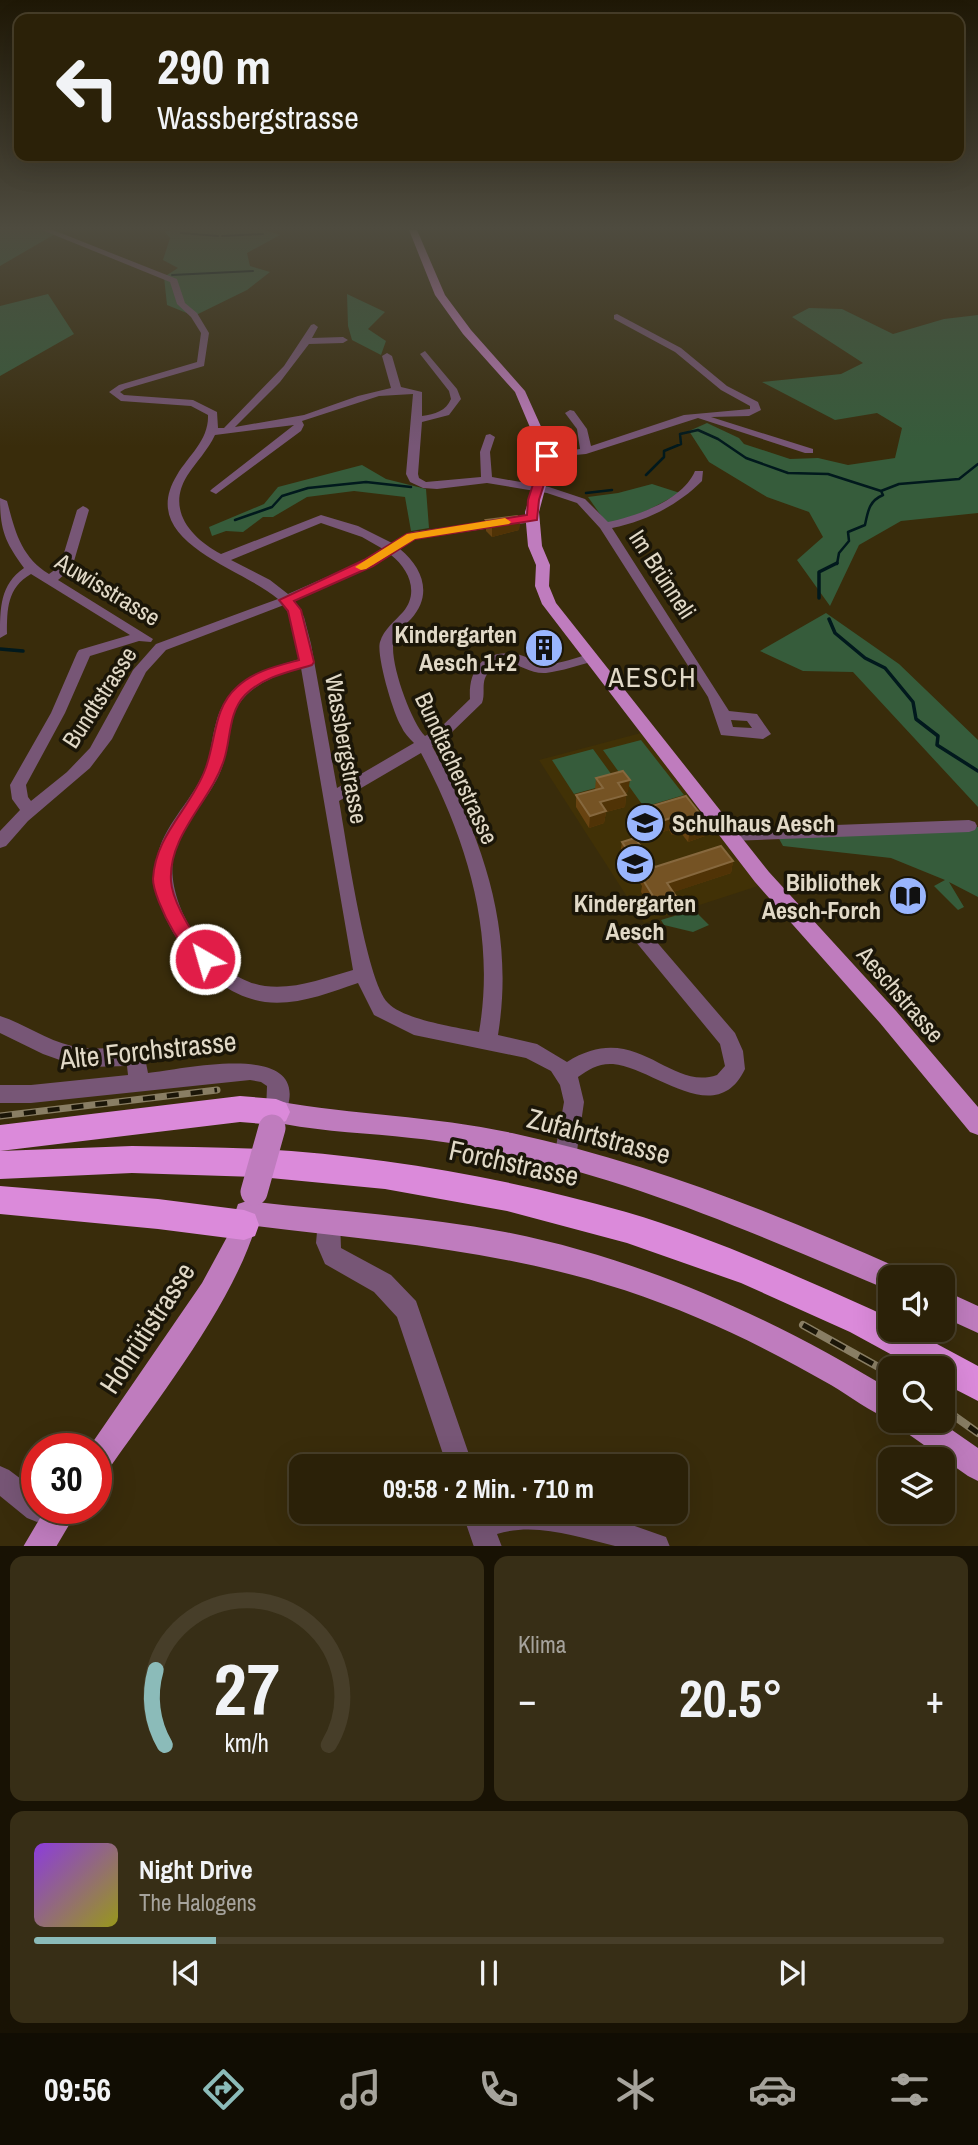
<!DOCTYPE html>
<html lang="de">
<meta charset="utf-8">
<style>
body{margin:0;font-family:"Archivo Narrow",sans-serif;background:#372e16;color:#f1f3f6;height:100vh;display:flex;flex-direction:column;font-size:26px;white-space:nowrap}
*{box-sizing:border-box;margin:0}
p{font-size:23px;color:#a6a39c}
.icon{flex:none;width:38px;height:38px;fill:none;stroke:currentColor;stroke-width:2;stroke-linecap:round;stroke-linejoin:round}
.map{position:relative;height:1546px;overflow:hidden}
.side{display:flex;flex-direction:column;gap:10px;padding:10px;background:#181204;flex:1}
.side>*{flex:none}
.hud{position:absolute;left:14px;top:14px;width:950px;height:147px;border-radius:14px;box-shadow:0 7px 28px #0002,0 0 0 2px #473e29;background:#2b2108;color:#f1f3f6;overflow:hidden}
.fabs{position:absolute;left:878px;top:1265px;display:grid;gap:14px}
.fabs a{display:grid;place-items:center;width:77px;height:77px;border-radius:14px;background:#2b2108;box-shadow:0 7px 28px #0002,0 0 0 2px #473e29;font-size:35px}
.speed{position:absolute;left:21px;top:1433px;display:flex;gap:14px;font-size:35px;font-weight:700;text-align:center}
.speed>*{display:grid;place-content:center;width:91px;height:91px;border-radius:50%;background:#2b2108;box-shadow:0 7px 28px #0002,0 0 0 2px #473e29;line-height:1}
.speed .limit{border:10px solid #d22;background:#fff;color:#111}
.pin{position:absolute;display:grid;place-items:center;width:60px;height:60px;color:#fff;margin:-30px;border-radius:14px;box-shadow:0 4px 10px #0006}
.me{position:absolute;width:77px;margin:-38px;rotate:322deg;stroke-linejoin:round;filter:drop-shadow(0 0 5px #0008)}
.turn{display:flex;align-items:center;gap:24px;height:147px;padding:0 28px;font-size:32px}
.turn .icon{width:91px;height:91px;stroke-width:2.5}
.turn b{display:block;font-size:49px;line-height:60px}
.big{font-size:52px;font-weight:700;line-height:1.1}
.side .widget{flex:1;display:flex;flex-direction:column;justify-content:center;gap:10px;min-width:0;padding:0 24px;border-radius:14px;background:#372e16}
.side .dial{align-items:center;gap:0}
.dial svg{height:182px;overflow:visible;fill:none;stroke:#473e29;stroke-width:7;stroke-linecap:round;text-anchor:middle}
.dial text{fill:#f1f3f6;stroke:none}
.song{display:flex;align-items:center;gap:21px}
.cover{width:84px;height:84px;border-radius:10px;background:linear-gradient(135deg,hsl(270 70% 55%),hsl(60 70% 35%))}
.played{height:7px;border-radius:4px;background:linear-gradient(90deg,#8bbbb9 20%,#473e29 20%)}
.keys{display:flex;justify-content:space-around;direction:ltr}
.heat{display:flex;justify-content:space-between;align-items:center;font-size:38px;direction:ltr}
.side .tiles{flex:1;display:grid;gap:10px;grid-template-columns:1fr 1fr}
.widget:last-child{grid-column:span 2}
.trip{position:absolute;left:289px;top:1454px;width:399px;height:70px;border-radius:14px;background:#2b2108;box-shadow:0 7px 28px #0002,0 0 0 2px #473e29;font-weight:700;line-height:70px;text-align:center}
.dock{display:flex;height:112px;justify-content:space-around;align-items:center;background:#110d03;color:#a6a39c}
.dock .icon{width:49px;height:49px}
.dock .current{color:#8bbbb9}
.dock b{font-size:32px;color:#f1f3f6}
.map>svg:first-child{display:block}
.built{fill:#413106}
.green{fill:#365c3b}
.lines{fill:none;stroke-linecap:round;stroke-linejoin:round}
.stream-far2{stroke:#01191d;stroke-width:2}
.stream-far1{stroke:#01191d;stroke-width:2.5}
.stream{stroke:#01191d;stroke-width:3.5}
.minor{fill:#775676;fill-rule:evenodd}
.major{fill:#bf7cbe;fill-rule:evenodd}
.highway{fill:#db8ada;fill-rule:evenodd}
.rail-far1-casing{stroke:#897e64;stroke-width:7}
.rail-casing{stroke:#897e64;stroke-width:8}
.rail-far1{stroke:#1b1608;stroke-width:4.5;stroke-dasharray:12;stroke-linecap:butt}
.rail{stroke:#1b1608;stroke-width:5;stroke-dasharray:16;stroke-linecap:butt}
.major-bridge-far1{stroke:#bf7cbe;stroke-width:21}
.major-bridge{stroke:#bf7cbe;stroke-width:27}
.wall{fill:#684311}
.shaded-wall{fill:#503306}
.building{fill:#755324;stroke:#86683e;stroke-width:2}
.route{fill:#e11d48;stroke:#92132f;stroke-width:2}
.slow{fill:#f59e0b}
.labels{text-anchor:middle;dominant-baseline:central;stroke-width:7;stroke-linejoin:round;paint-order:stroke}
.street-label{font-size:24px;fill:#e1d9c7;stroke:#1b1608}
.poi-label{font-size:24px;font-weight:bold;fill:#e1d9c7;stroke:#1b1608;text-anchor:end}
.quarter-label{font-size:28px;letter-spacing:2px;fill:#e1d9c7;stroke:#1b1608}
.near-street-label{font-size:28px;fill:#e1d9c7;stroke:#1b1608}
</style>
<div class="map">
<svg width="978" height="1547" viewBox="0 0 978 1547">
<rect width="100%" height="100%" fill="#392c0b"/>
<path class="built" d="M641,733L758,886L644,923L539,760Z"/>
<path class="green" d="M0,230H46L55,234L0,266Z
M171,230H265L280,235L247,253L250,266L270,272L247,290L194,316L167,305L164,277L178,268L163,260L170,238L165,232Z
M48,294L74,334L0,376V306Z
M347,294L385,312L368,329L386,341L381,355L352,340L348,326Z
M809,308L842,309L893,334L944,319L978,315V513L901,521L859,545L830,606L797,560L823,537L809,512L767,497L709,462L689,431L707,423L739,438L744,444L790,459L818,458L848,465L895,458L902,428L877,413L835,420L762,382L841,374L863,363L792,317Z
M362,465L386,479L426,489L429,528L411,531L405,497L354,491L307,497L273,517H263L243,532L226,531L212,536L209,527L264,504L278,487Z
M652,484L680,493L624,523L607,524L588,497L618,493Z
M826,613L899,664L978,740V807L853,672L803,671L760,651Z
M641,740L684,795L644,807L603,750Z
M593,749L617,782L574,794L552,760Z
M978,827V897L949,882L964,907L958,910L934,886L945,880L891,858L783,846L777,835Z
M694,910L709,925L693,932L664,925L661,920Z"/>
<g class="lines">
<path class="stream-far2" d="M181,233L218,236
M222,236L263,234
M172,275L253,271"/>
<path class="stream-far1" d="M646,475L664,457V451L681,444L680,434L698,430L718,439L746,458L788,473L828,474L881,491
M586,493L612,490
M235,520L272,507L282,496L308,488L366,482L411,487
M837,564L839,553L849,541L848,532L865,525C868,511 869,501 883,495L881,491L899,484L959,479L978,464"/>
<path class="stream" d="M819,598V572L837,563
M829,619L835,633L865,658L885,668L913,702L916,719L938,736L937,745L978,771
M0,649L23,651"/>
<path class="minor" d="M42,230H53L177,279L185,303L197,313L209,333L204,366L125,389L120,392L124,395L193,400L217,412L218,428H224L284,366L311,325L314,324L318,327L312,338L343,337L348,340L343,343L309,344L280,382L235,427L304,415L358,396L391,388L382,356L387,353L392,356L401,387L422,392V416C435,414 446,411 451,399L449,391L420,354L425,351L457,389L461,399L449,415L422,422L418,474L419,478L426,482L481,477L480,452L486,435L490,434L495,437L490,452L492,477L549,487L585,499L608,522C637,516 683,500 695,471H703L702,481C677,506 646,521 612,528L729,711L757,714L771,734L763,739L721,735L708,697L600,528L577,503L547,493L487,483L437,489L423,488L410,482L406,474L413,394L379,396L302,421L304,425L301,431L216,494L210,491L212,489L294,425L215,435C208,450 196,462 187,476C166,510 191,538 221,554L321,515L358,526L392,543L412,532L537,515L539,518L533,522L415,539L400,549C423,568 433,595 411,619C405,625 397,631 394,640C388,659 411,722 425,736L442,726L470,699C468,669 484,649 516,654C525,655 533,662 542,664C555,666 577,657 590,654L597,658L595,661C579,665 562,671 546,673C524,675 508,650 489,672C480,681 486,693 482,703L452,732L432,746C483,838 515,929 498,1035L537,1044L567,1062C637,1018 668,1092 717,1075L725,1066L720,1044L631,936L628,931L631,926L637,924L643,926L735,1033L743,1051L745,1069C716,1130 653,1067 613,1064C599,1063 589,1069 578,1077L584,1102L576,1158L573,1165L565,1168L557,1165L554,1158L564,1102L560,1085L551,1071L526,1058L414,1035L374,1015L358,983C329,993 296,1006 265,1002C206,994 145,917 157,858C163,826 190,803 203,774C211,758 211,740 216,723C226,682 264,669 300,659L290,617L284,605L166,650L146,672L112,739L90,768L28,821L6,846L0,848V831L20,810L12,799L10,785L51,713L77,653L79,650L130,635L31,574C7,588 7,609 7,634L0,638C0,607 0,585 24,568C5,542 0,530 0,498L7,501C15,531 21,557 49,574L60,566L77,510L83,506L87,508L89,510L72,568L58,580L153,639L151,642L139,641L90,656L65,713L26,785L28,797L31,801L67,772L90,748L133,670L156,644L278,599C241,567 136,542 177,475C189,455 209,440 208,415L191,406L121,401L109,392L119,385L197,362L201,333L191,317L177,304L170,282ZM321,523L362,537L383,549L365,560L288,594L270,580L231,560ZM391,555C408,568 420,592 403,612C395,621 384,629 380,642C376,655 393,713 401,726C404,733 409,738 414,743L337,788L311,644L304,617L294,601L373,566ZM301,668L353,970C325,978 294,990 265,986C214,979 166,908 173,859C178,827 206,803 219,775C226,760 227,744 229,729C236,691 268,677 301,668ZM731,720L747,721L752,728L733,727ZM421,753C467,840 496,933 479,1032C456,1027 404,1020 388,1003C366,981 346,839 339,801Z
M617,314L681,348L727,386L758,402L761,410L749,416L711,417L813,449V453H805L698,418L586,454L543,458V454L580,449L577,429L565,413L570,410L574,411L587,429L591,446L684,415L750,409V406L721,390L675,352L614,319V315Z
M969,820L975,822L977,826L975,830L969,832L729,841L723,839L721,835L723,831L729,829Z
M0,1016C25,1024 46,1040 72,1046C96,1052 121,1044 144,1053L148,1073C186,1069 321,1037 283,1119L276,1122L269,1119L266,1112L267,1086L261,1082L250,1080L31,1103H0V1085H31L128,1075L127,1066L89,1067L71,1064L43,1054L0,1033Z
M329,1210L337,1213L340,1221L341,1248L391,1275L416,1301L473,1466H447L397,1317L374,1292L325,1264L316,1243L318,1221L321,1213Z
M0,1466L9,1470L37,1491V1508H50L47,1518L37,1522L27,1518L0,1496Z
M462,1512H595L666,1537L670,1547C652,1547 632,1547 615,1546C576,1537 537,1522 497,1534L502,1547H474Z"/>
<path class="major" d="M409,230H417L445,295L471,330L525,391L552,451V463L539,512L542,546L550,565L549,586L556,603L769,872L896,1011L978,1107V1135L970,1132L880,1023L755,882L542,604L535,586L536,565L528,546L525,512L540,463V451L515,392L463,334L435,295Z
M276,1101C354,1115 434,1116 512,1133C647,1162 775,1213 901,1269L905,1278H891V1291C764,1238 646,1184 511,1155C478,1148 445,1141 411,1138C369,1133 326,1132 284,1124L282,1129L274,1132L266,1129L262,1121L268,1105Z
M247,1201C333,1211 420,1216 505,1232C643,1259 771,1317 891,1390V1420C869,1411 851,1397 831,1385C788,1361 744,1337 698,1318C550,1254 413,1245 256,1226C230,1309 156,1401 106,1473L96,1478V1449H88L202,1283L227,1237L238,1204Z
M943,1290L978,1306V1333L943,1317Z
M900,1421H939L978,1448V1481L968,1476L904,1431Z
M46,1508H79L56,1547H23Z"/>
<path class="highway" d="M240,1096L276,1099L286,1103L290,1112L286,1121L276,1125L240,1122L0,1151V1125Z
M132,1146C174,1147 217,1147 260,1149C383,1156 507,1178 626,1212C711,1237 792,1274 873,1310L891,1319V1330H911L978,1366V1401L943,1383V1368H916L850,1332L741,1283L627,1243L507,1211L385,1189L260,1177L132,1173L0,1179V1151Z
M0,1186L158,1199L244,1210L255,1214L259,1225L255,1236L244,1240L158,1229L0,1214Z"/>
<defs>
<path id="rail-far1" d="M0,1116L217,1090"/>
<path id="rail" d="M803,1325L891,1374
M943,1408L978,1433"/>
</defs>
<use href="#rail-far1" class="rail-far1-casing"/>
<use href="#rail" class="rail-casing"/>
<use href="#rail-far1" class="rail-far1"/>
<use href="#rail" class="rail"/>
<path class="major-bridge-far1" d="M271,1130L272,1127"/>
<path class="major-bridge" d="M254,1192L272,1128"/>
</g>
<path class="wall" d="M520,519L519,530L492,537L486,531V520Z
M533,636L556,643L555,651L544,655L533,644Z
M596,778L628,792L625,793L626,795L625,807L606,812L604,823L589,828L576,807V795L595,790Z
M645,808L708,824L705,836L688,842L681,833L672,835L669,830L653,835L643,820Z
M622,842L655,867L733,861L731,873L673,892L675,910L657,916L641,892L642,886L620,854Z"/>
<path class="shaded-wall" d="M520,519L519,530L492,537V526Z
M556,643L555,651L544,655L545,647Z
M630,780L628,792L617,795L618,783Z
M626,795L625,807L606,812L604,823L589,828L590,816L600,802Z
M671,818L669,830L653,835L655,823Z
M683,821L681,833L672,835L674,823Z
M708,824L705,836L688,842L690,830Z
M733,861L731,873L665,895L667,883Z
M677,898L675,910L657,916L658,904Z"/>
<path class="building" d="M517,516L520,519L492,526L486,520Z
M544,633L556,643L545,647L533,636Z
M623,771L630,780L618,783L626,795L600,802L606,811L590,816L576,795L603,788L596,778Z
M686,796L708,824L690,830L683,821L674,823L671,818L655,823L645,808Z
M635,838L655,867L721,846L733,861L667,883L677,898L658,904L643,880L647,879L622,842Z"/>
<linearGradient id="sky" x2="0" y2="1"><stop stop-color="#1f1806"/><stop offset="0.51" stop-color="#4e4b3f"/><stop offset="1" stop-color="#4e4b3f" stop-opacity="0"/></linearGradient>
<rect width="978" height="447" fill="url(#sky)"/>
<path class="route" d="M543,453L553,456L539,500L537,520L415,539L373,566L294,601L301,610L314,662L312,665C288,672 263,677 245,695C228,713 231,739 224,760C211,801 168,835 171,881C172,898 187,925 197,938C203,946 210,950 214,959L211,964C189,972 153,899 153,879C155,835 191,808 205,770C216,742 213,708 237,687C254,671 277,666 299,660L288,611L279,600L364,560L407,534L527,515L528,500Z"/>
<path class="slow" d="M505,518L511,522L509,524L415,539L366,569L361,570L355,567L407,534Z"/>
<defs>
<symbol id="building-disc" viewBox="-11 -11 22 22"><circle r="9.5" fill="#99b5fd" stroke="#1b1608"/><path d="M-4-6H4V6H1V3H-1V6H-4ZM-2.5-4.3h1.7v1.8h-1.7ZM.8-4.3h1.7v1.8H.8ZM-2.5-1h1.7V.8h-1.7ZM.8-1h1.7V.8H.8Z" fill="#111"/></symbol>
<symbol id="school-disc" viewBox="-11 -11 22 22"><circle r="9.5" fill="#99b5fd" stroke="#1b1608"/><path d="M0-5L7-2L0 1L-7-2ZM-4 1L0 2.5L4 1V4Q0 6-4 4Z" fill="#111"/></symbol>
<symbol id="library-disc" viewBox="-11 -11 22 22"><circle r="9.5" fill="#99b5fd" stroke="#1b1608"/><path d="M-6-4Q-3-5.5-.7-3.5V5Q-3 3-6 4ZM6-4Q3-5.5 .7-3.5V5Q3 3 6 4Z" fill="#111"/></symbol>
</defs>
<g fill-rule="evenodd">
<use href="#building-disc" x="522" y="626" width="44" height="44"/>
<use href="#school-disc" x="623" y="801" width="44" height="44"/>
<use href="#school-disc" x="613" y="842" width="44" height="44"/>
<use href="#library-disc" x="886" y="874" width="44" height="44"/>
</g>
<g class="labels">
<g class="street-label">
<text transform="translate(663 574) rotate(57)">Im Brünneli</text>
<text transform="translate(108 589) rotate(31)">Auwisstrasse</text>
<text transform="translate(99 697) rotate(-57)">Bundtstrasse</text>
<text transform="translate(347 749) rotate(80)">Wassbergstrasse</text>
<text transform="translate(457 768) rotate(65)">Bundtacherstrasse</text>
<text transform="translate(901 994) rotate(49)">Aeschstrasse</text>
</g>
<g class="poi-label">
<text x="517" y="634">Kindergarten<tspan x="517" dy="28">Aesch 1+2</tspan></text>
<text x="672" y="823" text-anchor="start">Schulhaus Aesch</text>
<text x="881" y="882">Bibliothek<tspan x="881" dy="28">Aesch-Forch</tspan></text>
<text x="635" y="903" text-anchor="middle">Kindergarten<tspan x="635" dy="28">Aesch</tspan></text>
</g>
<g class="quarter-label">
<text x="653" y="677">AESCH</text>
</g>
<g class="near-street-label">
<text transform="translate(148 1050) rotate(-6)">Alte Forchstrasse</text>
<text transform="translate(599 1136) rotate(15)">Zufahrtstrasse</text>
<text transform="translate(514 1163) rotate(12)">Forchstrasse</text>
<text transform="translate(147 1328) rotate(-57)">Hohrütistrasse</text>
</g>
</g>
</svg>
<div class="fabs">
<a><svg class="icon" aria-label="sound" viewBox="0 0 24 24"><path d="M4 9h4l5-4v14l-5-4H4zM17 9q2 3 0 6"/></svg></a>
<a><svg class="icon" aria-label="search" viewBox="0 0 24 24"><circle cx="10" cy="10" r="6"/><path d="M15 15l6 6"/></svg></a>
<a><svg class="icon" aria-label="layers" viewBox="0 0 24 24"><path d="M12 4l9 5-9 5-9-5zM3 14l9 5 9-5"/></svg></a>
</div>
<div class="speed"><div class="limit">30</div></div>
<div class="pin" style="left:547px;top:456px;background:#d93025"><svg class="icon" aria-label="arrive" viewBox="0 0 24 24"><path d="M6 21V4h12l-3 4 3 4H6"/></svg></div>
<svg class="me" style="left:205px;top:959px" viewBox="-20 -20 40 40"><circle r="17" fill="#e11d48" stroke="#fff" stroke-width="3"/><path d="M0-11L8 9 0 5-8 9z" fill="#fff"/></svg>
<div class="trip">09:58 · 2 Min. · 710 m</div>
<div class="hud">
<div class="turn"><svg class="icon" aria-label="left" viewBox="0 0 24 24"><path d="M17 20v-9H6M10 6l-5 5 5 5"/></svg><div><b>290 m</b>Wassbergstrasse</div></div>
</div>
</div>
<section class="side">
<div class="tiles">
<div class="widget dial"><svg viewBox="0 0 100 80">
<path d="M14 69A42 42 0 1 1 86 69"/>
<path d="M14 69A42 42 0 0 1 10 36" stroke="#8bbbb9"/>
<text x="50" y="56" font-size="32" font-weight="700">27</text>
<text x="50" y="72" font-size="11">km/h</text>
</svg></div>
<div class="widget"><p>Klima</p>
<div class="heat"><a>−</a><b class="big">20.5°</b><a>+</a></div>
</div>
<div class="widget">
<div class="song"><i class="cover"></i><div><b>Night Drive</b><p>The Halogens</p></div></div>
<div class="played"></div>
<div class="keys"><svg class="icon" aria-label="previous" viewBox="0 0 24 24"><path d="M18 5L8 12l10 7zM5 5v14"/></svg><svg class="icon" aria-label="pause" viewBox="0 0 24 24"><path d="M8 5v14M16 5v14"/></svg><svg class="icon" aria-label="next" viewBox="0 0 24 24"><path d="M6 5l10 7-10 7zM19 5v14"/></svg></div>
</div>
</div>
</section>
<nav class="dock">
<b>09:56</b>
<svg class="icon current" aria-label="directions" viewBox="0 0 24 24"><path d="M12 3l9 9-9 9-9-9zM9 14v-3h6M13 9l2 2-2 2"/></svg>
<svg class="icon" aria-label="music" viewBox="0 0 24 24"><path d="M9 18V5l10-2v13"/><circle cx="6" cy="18" r="3"/><circle cx="16" cy="16" r="3"/></svg>
<svg class="icon" aria-label="phone" viewBox="0 0 24 24"><path d="M5 4h4l2 5-3 2q2 4 5 5l2-3 5 2v4C11 20 4 13 5 4z"/></svg>
<svg class="icon" aria-label="climate" viewBox="0 0 24 24"><path d="M12 3v18M4 7l16 10M4 17L20 7"/></svg>
<svg class="icon" aria-label="car" viewBox="0 0 24 24"><path d="M5 17H2v-5l4-1 3-4h7l3 4 3 1v5h-3M9 17h6M6 11h13"/><circle cx="7" cy="17" r="2"/><circle cx="17" cy="17" r="2"/></svg>
<svg class="icon" aria-label="filters" viewBox="0 0 24 24"><path d="M4 7h16M4 17h16"/><circle cx="9" cy="7" r="2"/><circle cx="15" cy="17" r="2"/></svg>
</nav>
